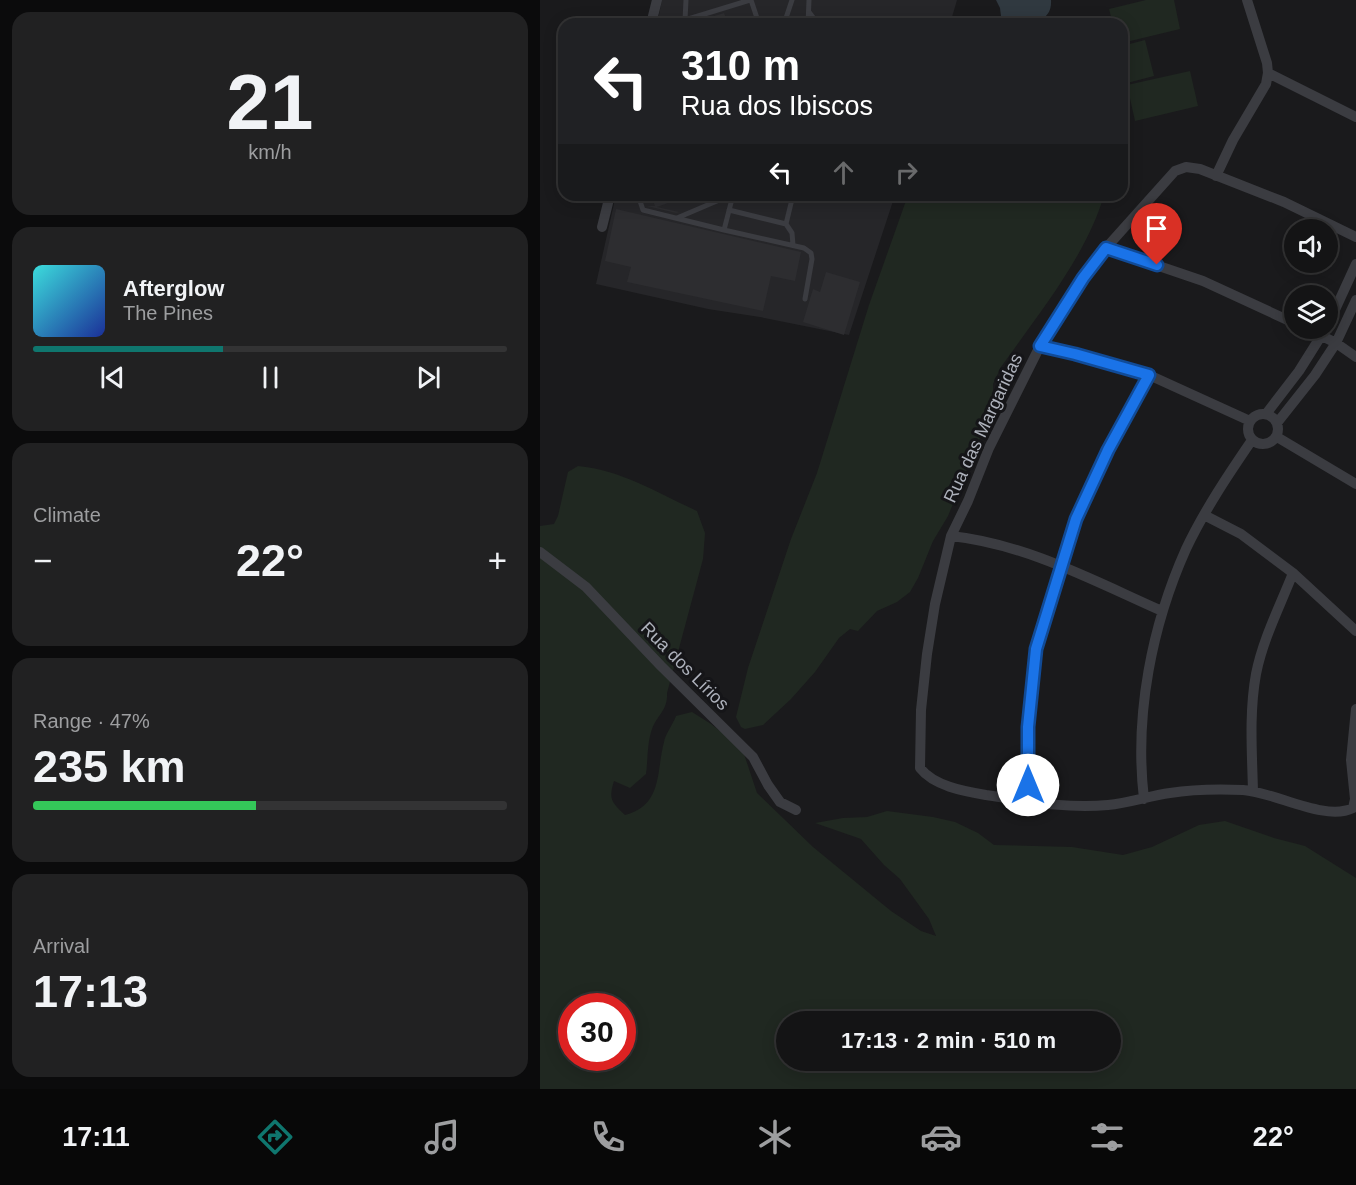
<!DOCTYPE html>
<meta charset="utf-8">
<style>
body{margin:0;font-family:Helvetica,sans-serif;background:#212122;color:#f1f3f6;height:100vh;display:flex;flex-direction:column;font-size:22px;white-space:nowrap}
*{box-sizing:border-box;margin:0}
p{font-size:20px;color:#9d9ea0}
.icon{flex:none;width:33px;height:33px;fill:none;stroke:currentColor;stroke-width:2;stroke-linecap:round;stroke-linejoin:round}
.map{position:relative;flex:1;overflow:hidden}
.sheet{display:flex;flex-direction:column;gap:12px;padding:12px;background:#0b0b0c;width:540px}
.sheet>*{flex:none}
.hud{position:absolute;left:18px;top:18px;width:570px;height:183px;border-radius:18px;box-shadow:0 3px 15px #0003,0 0 0 2px #333334;background:#202124;color:#fff;overflow:hidden}
.tools{position:absolute;left:744px;top:219px;display:grid;gap:12px}
.tools a{display:grid;place-items:center;width:54px;height:54px;border-radius:50%;background:#141415;box-shadow:0 3px 15px #0003,0 0 0 2px #333334;font-size:30px}
.speed{position:absolute;left:18px;top:993px;display:flex;gap:12px;font-size:30px;font-weight:700;text-align:center}
.speed>*{display:grid;place-content:center;width:78px;height:78px;border-radius:50%;background:#141415;box-shadow:0 3px 15px #0003,0 0 0 2px #333334;line-height:1}
.speed .limit{border:9px solid #d22;background:#fff;color:#111}
.pin{position:absolute;display:grid;place-items:center;width:51px;height:51px;color:#fff;margin:-62px -26px;border-radius:50% 50% 50% 0;rotate:-45deg;box-shadow:0 0 6px #0007}
.pin .icon{rotate:45deg}
.me{position:absolute;width:66px;margin:-33px;rotate:0deg;stroke-linejoin:round;filter:drop-shadow(0 0 4px #0008)}
.turn{display:flex;align-items:center;gap:21px;height:126px;padding:0 24px;font-size:27px}
.turn .icon{width:78px;height:78px;stroke-width:2.5}
.turn b{display:block;font-size:42px;line-height:51px}
.lanes{display:flex;align-items:center;height:57px;padding:0 24px;background:#0003;justify-content:center;gap:30px;direction:ltr}
.lanes .off{opacity:.35}
.big{font-size:45px;font-weight:700;line-height:1.1}
.sheet .card{flex:1;display:flex;flex-direction:column;justify-content:center;gap:9px;min-width:0;padding:0 21px;border-radius:18px;background:#212122}
.sheet .dial{align-items:center;gap:0}
.dial b{font-size:78px;line-height:1}
.song{display:flex;align-items:center;gap:18px}
.cover{width:72px;height:72px;border-radius:9px;background:linear-gradient(135deg,hsl(180 70% 55%),hsl(230 70% 35%))}
.played{height:6px;border-radius:3px;background:linear-gradient(90deg,#0f766e 40%,#333334 40%)}
.keys{display:flex;justify-content:space-around;direction:ltr}
.heat{display:flex;justify-content:space-between;align-items:center;font-size:33px;direction:ltr}
.charge{height:9px;border-radius:4px;background:linear-gradient(90deg,#34c759 47%,#333334 0)}
.trip{position:absolute;left:236px;top:1011px;width:345px;height:60px;border-radius:30px;background:#141415;box-shadow:0 3px 15px #0003,0 0 0 2px #333334;font-weight:700;line-height:60px;text-align:center}
.dock{display:flex;height:96px;justify-content:space-around;align-items:center;background:#080808;color:#9d9ea0}
.dock .icon{width:42px;height:42px}
.dock .selected{color:#0f766e}
.dock b{font-size:27px;color:#f1f3f6}
main{display:flex;flex:1;min-height:0}
.map>svg:first-child{display:block}
.built{fill:#262629}
.green{fill:#202821;fill-rule:evenodd}
.water{fill:#303940}
.building{fill:#2d2d30}
.lines{fill:none;stroke-linecap:round;stroke-linejoin:round}
.service{stroke:#3b3c41;stroke-width:5}
.minor{stroke:#3b3c41;stroke-width:10}
.route-casing{stroke:#114b97;stroke-width:15}
.route{stroke:#1a73e8;stroke-width:10}
.labels{text-anchor:middle;dominant-baseline:central;stroke-width:6;stroke-linejoin:round;paint-order:stroke}
.street-label{font-size:18px;fill:#adb1bb;stroke:#151518}
</style>
<main>
<section class="sheet">
<div class="card dial"><b>21</b><p>km/h</p></div>
<div class="card">
<div class="song"><i class="cover"></i><div><b>Afterglow</b><p>The Pines</p></div></div>
<div class="played"></div>
<div class="keys"><svg class="icon" aria-label="previous" viewBox="0 0 24 24"><path d="M18 5L8 12l10 7zM5 5v14"/></svg><svg class="icon" aria-label="pause" viewBox="0 0 24 24"><path d="M8 5v14M16 5v14"/></svg><svg class="icon" aria-label="next" viewBox="0 0 24 24"><path d="M6 5l10 7-10 7zM19 5v14"/></svg></div>
</div>
<div class="card"><p>Climate</p>
<div class="heat"><a>−</a><b class="big">22°</b><a>+</a></div>
</div>
<div class="card"><p>Range · 47%</p><b class="big">235 km</b><div class="charge"></div></div>
<div class="card"><p>Arrival</p><b class="big">17:13</b></div>
</section>
<div class="map">
<svg width="816" height="1089" viewBox="0 0 816 1089">
<rect width="100%" height="100%" fill="#1a1a1c"/>
<path class="built" d="M122,0H417L410,24H117Z
M76,195H355L309,335L220,317L168,309L56,284Z"/>
<path class="green" d="M606,0H634L640,29L582,43V24H573L569,9Z
M605,40L614,76L587,83L582,61V46Z
M650,71L658,106L595,121L587,85Z
M368,195H564C547,255 497,316 461,367L453,384V402L447,421L408,516L393,541L378,578L370,592L357,602L337,611L318,631L310,629L299,638L275,672L251,699L223,725L205,729L201,727L196,717L208,668L251,539L277,473L329,305Z
M38,466C81,470 118,493 157,511L165,533L163,559L127,693C128,710 117,715 112,729C107,743 108,760 106,774L90,788L74,781C68,800 72,802 85,815C123,805 116,772 124,742C125,735 133,724 136,716L152,712L171,724L202,748L217,793L273,847L351,911L381,931L396,936L389,919L360,879L344,865L321,839L275,823L303,818L327,817L347,811L393,817L415,822L438,833L454,845L532,847L583,855L612,847L659,825L685,821L734,838L765,846L816,878V1089H0V526L14,524L18,516L28,472ZM32,1006H82V1058H32ZM246,1022H570V1060H246Z"/>
<path class="water" d="M456,0H511C513,27 481,24 462,24L460,8Z"/>
<path class="building" d="M184,13L188,24H152V23Z
M111,195H147V196L117,207L139,212L136,213L107,206H115Z
M76,209L261,252L255,281L231,276L223,311L87,282L91,267L65,261Z
M286,272L320,282L304,335L263,322L273,289L280,292Z"/>
<g class="lines">
<path class="service" d="M146,0L145,20L210,0
M211,0L219,24
M269,12L278,24
M244,24L252,0
M268,24L269,0
M98,195L103,210L184,230
M193,195L184,230L264,248L271,253L272,259L265,299
M189,210L246,224
M137,218L191,195
M253,245L252,233L246,224L253,195"/>
<path class="minor" d="M111,24L117,0
M728,73L816,117
M676,176L693,140L726,84L728,73L727,63L707,0
M62,227L70,195
M816,237L744,202L660,169L646,167L635,171L566,248L542,277L500,346L449,448L428,501L411,536L395,604L387,654L381,710L380,768C394,786 423,791 446,795C486,801 526,809 568,805C589,803 609,796 630,793C655,789 679,789 703,790C735,792 785,822 813,808L815,799L811,760L816,709
M566,248L663,281L754,323
M788,325L816,264
M766,328L796,343L816,357
M500,346L535,354L609,375L710,421
M708 429a15 15 0 1 1 30 0a15 15 0 1 1-30 0Z
M726,414L759,371L786,328
M737,423L775,375L796,343L816,300
M737,437L816,484
M664,515L701,534L753,573L816,631
M411,536C486,544 554,581 622,611
M0,552L46,587L121,666L213,757L228,785L240,802L256,810
M713,791C712,752 709,713 716,674C723,639 740,606 753,573
M604,799C594,715 612,625 646,549C664,511 688,475 712,440
M488,801V727L497,649L536,519L568,450L609,375"/>
</g>
<g class="lines">
<defs>
<path id="route" d="M488,785V727L496,649L536,519L568,450L609,375L535,354L500,346L543,278L566,248L617,265"/>
</defs>
<use href="#route" class="route-casing"/>
<use href="#route" class="route"/>
</g>
<g class="labels">
<g class="street-label">
<text transform="translate(443 428) rotate(-65)">Rua das Margaridas</text>
<text transform="translate(145 666) rotate(45)">Rua dos Lírios</text>
</g>
</g>
</svg>
<div class="tools">
<a><svg class="icon" aria-label="sound" viewBox="0 0 24 24"><path d="M4 9h4l5-4v14l-5-4H4zM17 9q2 3 0 6"/></svg></a>
<a><svg class="icon" aria-label="layers" viewBox="0 0 24 24"><path d="M12 4l9 5-9 5-9-5zM3 14l9 5 9-5"/></svg></a>
</div>
<div class="speed"><div class="limit">30</div></div>
<div class="pin" style="left:617px;top:265px;background:#d93025"><svg class="icon" aria-label="arrive" viewBox="0 0 24 24"><path d="M6 21V4h12l-3 4 3 4H6"/></svg></div>
<svg class="me" style="left:488px;top:785px" viewBox="-20 -20 40 40"><circle r="19" fill="#fff"/><path d="M0-13L10 11 0 6-10 11z" fill="#1a73e8"/></svg>
<div class="trip">17:13 · 2 min · 510 m</div>
<div class="hud">
<div class="turn"><svg class="icon" aria-label="left" viewBox="0 0 24 24"><path d="M17 20v-9H6M10 6l-5 5 5 5"/></svg><div><b>310 m</b>Rua dos Ibiscos</div></div>
<div class="lanes"><svg class="icon" aria-label="left" viewBox="0 0 24 24"><path d="M17 20v-9H6M10 6l-5 5 5 5"/></svg><svg class="icon off" aria-label="ahead" viewBox="0 0 24 24"><path d="M12 20V5M6 11l6-6 6 6"/></svg><svg class="icon off" aria-label="right" viewBox="0 0 24 24"><path d="M7 20v-9h11M14 6l5 5-5 5"/></svg></div>
</div>
</div>
</main>
<nav class="dock">
<b>17:11</b>
<svg class="icon selected" aria-label="directions" viewBox="0 0 24 24"><path d="M12 3l9 9-9 9-9-9zM9 14v-3h6M13 9l2 2-2 2"/></svg>
<svg class="icon" aria-label="music" viewBox="0 0 24 24"><path d="M9 18V5l10-2v13"/><circle cx="6" cy="18" r="3"/><circle cx="16" cy="16" r="3"/></svg>
<svg class="icon" aria-label="phone" viewBox="0 0 24 24"><path d="M5 4h4l2 5-3 2q2 4 5 5l2-3 5 2v4C11 20 4 13 5 4z"/></svg>
<svg class="icon" aria-label="climate" viewBox="0 0 24 24"><path d="M12 3v18M4 7l16 10M4 17L20 7"/></svg>
<svg class="icon" aria-label="car" viewBox="0 0 24 24"><path d="M5 17H2v-5l4-1 3-4h7l3 4 3 1v5h-3M9 17h6M6 11h13"/><circle cx="7" cy="17" r="2"/><circle cx="17" cy="17" r="2"/></svg>
<svg class="icon" aria-label="filters" viewBox="0 0 24 24"><path d="M4 7h16M4 17h16"/><circle cx="9" cy="7" r="2"/><circle cx="15" cy="17" r="2"/></svg>
<b>22°</b>
</nav>
